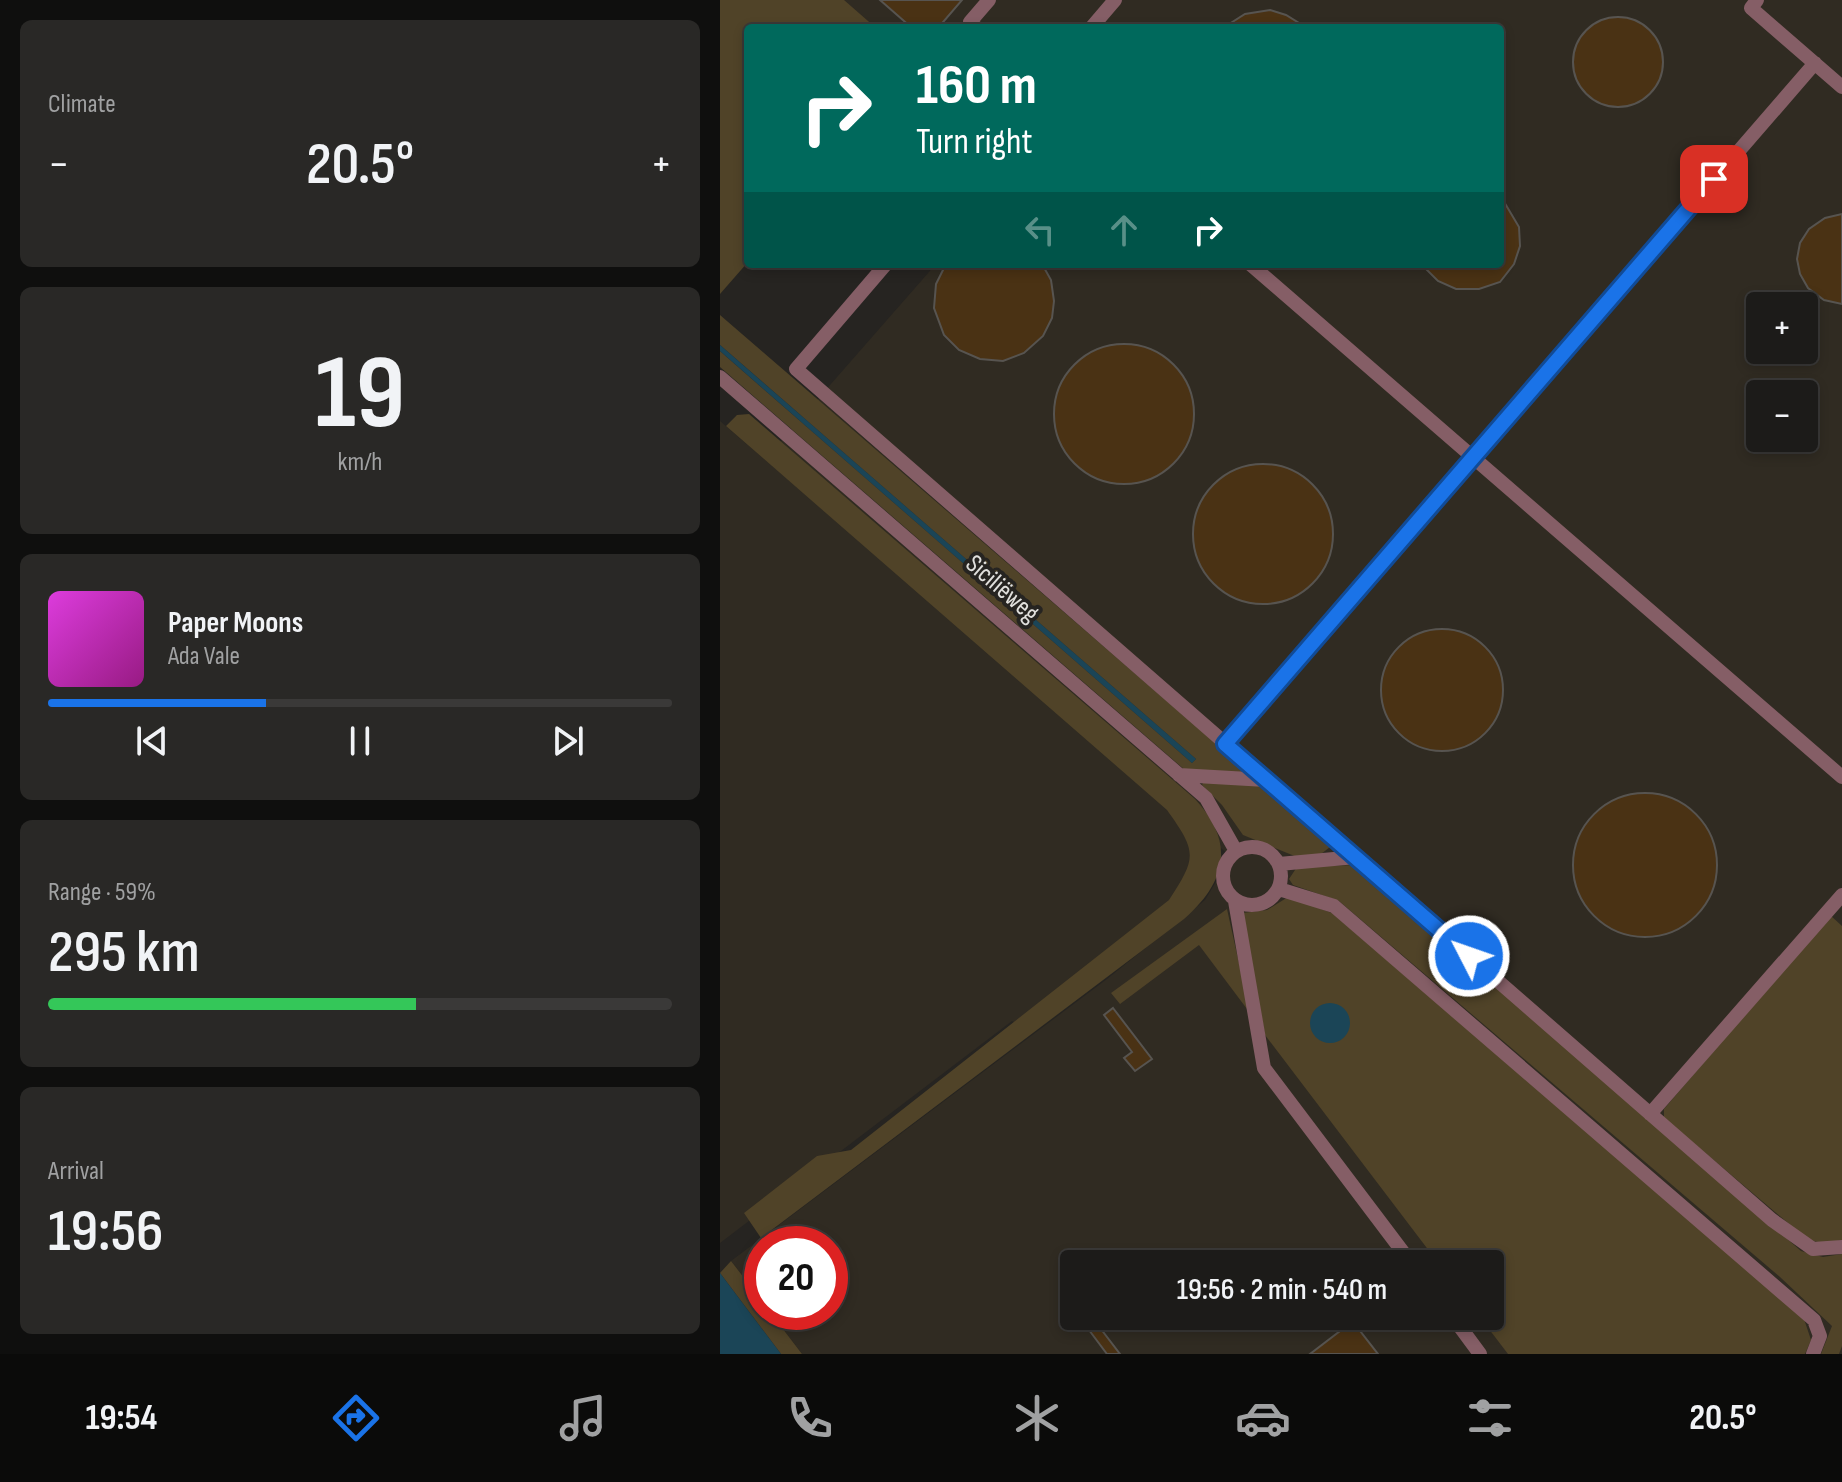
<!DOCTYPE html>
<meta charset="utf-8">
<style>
body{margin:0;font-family:"Sofia Sans Condensed",sans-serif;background:#292826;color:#f1f3f6;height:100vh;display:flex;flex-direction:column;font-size:30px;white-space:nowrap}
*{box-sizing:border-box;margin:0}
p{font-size:26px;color:#a0a1a2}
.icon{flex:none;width:44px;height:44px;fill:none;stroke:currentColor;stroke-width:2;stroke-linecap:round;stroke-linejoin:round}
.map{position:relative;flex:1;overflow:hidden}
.details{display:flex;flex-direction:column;gap:20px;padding:20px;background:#0f0f0e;width:720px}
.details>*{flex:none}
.guide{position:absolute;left:24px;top:24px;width:760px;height:244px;border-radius:8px;box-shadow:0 4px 12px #0003,0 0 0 2px #3a3938;background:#00695c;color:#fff;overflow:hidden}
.tools{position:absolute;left:1026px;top:292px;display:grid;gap:16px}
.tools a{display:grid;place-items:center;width:72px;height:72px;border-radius:8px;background:#1c1b19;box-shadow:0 4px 12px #0003,0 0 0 2px #3a3938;font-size:40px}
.speed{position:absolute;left:24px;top:1226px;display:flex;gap:16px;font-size:40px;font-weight:700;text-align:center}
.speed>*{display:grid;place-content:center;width:104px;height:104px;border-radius:50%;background:#1c1b19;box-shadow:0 4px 12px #0003,0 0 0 2px #3a3938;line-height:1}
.speed .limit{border:12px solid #d22;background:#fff;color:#111}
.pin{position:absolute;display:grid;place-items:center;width:68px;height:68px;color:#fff;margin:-34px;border-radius:16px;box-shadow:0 4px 12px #0006}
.me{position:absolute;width:88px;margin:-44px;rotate:311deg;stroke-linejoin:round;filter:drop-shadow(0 0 6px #0008)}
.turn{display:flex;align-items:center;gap:28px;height:168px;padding:0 40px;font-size:36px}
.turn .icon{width:104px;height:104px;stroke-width:2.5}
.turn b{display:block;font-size:56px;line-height:68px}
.lanes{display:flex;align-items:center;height:76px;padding:0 40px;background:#0003;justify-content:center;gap:40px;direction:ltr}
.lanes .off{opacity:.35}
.big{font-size:60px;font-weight:600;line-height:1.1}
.details .card{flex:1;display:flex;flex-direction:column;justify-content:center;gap:12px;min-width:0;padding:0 28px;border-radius:12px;background:#292826}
.details .dial{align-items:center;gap:0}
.dial b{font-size:104px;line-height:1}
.song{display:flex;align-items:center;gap:24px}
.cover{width:96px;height:96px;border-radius:12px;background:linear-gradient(135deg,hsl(300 70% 55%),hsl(310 70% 35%))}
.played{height:8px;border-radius:4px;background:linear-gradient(90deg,#1a73e8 35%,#3a3938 35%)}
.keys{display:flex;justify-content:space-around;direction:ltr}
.heat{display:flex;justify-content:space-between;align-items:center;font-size:44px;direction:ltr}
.charge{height:12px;border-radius:6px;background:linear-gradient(90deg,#34c759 59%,#3a3938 0)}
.trip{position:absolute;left:340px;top:1250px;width:444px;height:80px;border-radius:8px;background:#1c1b19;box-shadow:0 4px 12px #0003,0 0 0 2px #3a3938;font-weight:600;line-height:80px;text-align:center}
.menu{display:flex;height:128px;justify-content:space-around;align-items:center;background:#0b0b0a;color:#a0a1a2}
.menu .icon{width:56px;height:56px}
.menu .current{color:#1a73e8}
.menu b{font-size:36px;color:#f1f3f6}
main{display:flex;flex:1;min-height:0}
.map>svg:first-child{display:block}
.built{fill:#302b22;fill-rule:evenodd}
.green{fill:#504328}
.water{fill:#1b4557}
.building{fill:#4a3214;stroke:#575450;stroke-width:2}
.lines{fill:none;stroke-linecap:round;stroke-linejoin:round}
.minor{stroke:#855e66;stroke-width:14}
.route-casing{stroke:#114b97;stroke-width:20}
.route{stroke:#1a73e8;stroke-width:14}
.labels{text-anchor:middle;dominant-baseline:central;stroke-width:8;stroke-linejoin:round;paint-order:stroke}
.street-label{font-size:26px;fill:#e1e0dd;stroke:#262421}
</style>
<main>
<section class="details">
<div class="card"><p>Climate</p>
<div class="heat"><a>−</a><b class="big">20.5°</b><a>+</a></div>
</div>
<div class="card dial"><b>19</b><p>km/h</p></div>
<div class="card">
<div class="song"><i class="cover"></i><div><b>Paper Moons</b><p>Ada Vale</p></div></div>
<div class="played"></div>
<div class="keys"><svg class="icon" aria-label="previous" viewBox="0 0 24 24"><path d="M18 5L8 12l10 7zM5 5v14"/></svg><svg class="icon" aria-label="pause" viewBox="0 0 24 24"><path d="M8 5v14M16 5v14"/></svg><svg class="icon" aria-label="next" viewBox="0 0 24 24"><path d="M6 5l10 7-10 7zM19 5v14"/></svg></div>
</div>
<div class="card"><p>Range · 59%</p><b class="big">295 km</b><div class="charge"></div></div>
<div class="card"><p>Arrival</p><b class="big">19:56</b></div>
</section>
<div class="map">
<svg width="1122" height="1354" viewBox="0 0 1122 1354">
<rect width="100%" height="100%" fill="#262421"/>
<path class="built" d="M115,0H1122V1354H82L50,1312H110V1244H42V1301L11,1261L387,979L485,900L511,857L54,449L216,264H780V28H149ZM1040,306H1084V350H1040ZM1040,394H1084V438H1040ZM354,1264H770V1316H354Z
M0,421L447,805L476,852L462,891L301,1029L292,1021L0,1243Z"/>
<path class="green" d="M0,0H124L156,28H28V262L0,294Z
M0,315L530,773L465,770L0,367V351L472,763L476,759L0,345Z
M29,414L475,799C516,843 506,882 464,919L41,1238L24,1213L97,1156L131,1150L449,900C477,857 477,852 447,810L6,426L17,415Z
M484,781L544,785L609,841L610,847L601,854L577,857L523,835L502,805L482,785Z
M636,865L1081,1251L1103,1257L1122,1254V1346L1119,1354H1101L1112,1326L1060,1277L619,901L573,885L569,879L577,867Z
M568,897L612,913L1084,1319L1091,1340L1085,1354H788L759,1316H770V1264H719L545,1035L522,913L547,910Z
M507,909L530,1013L479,945L400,1004L391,993Z
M1110,915L1122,926V1240C1106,1243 1095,1245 1081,1234L944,1118V1109Z
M11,1261L42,1301V1312H50L82,1354H61L0,1273Z"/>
<path class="water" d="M0,345L476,759L472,763L0,351Z
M590 1023a20 20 0 1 1 40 0a20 20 0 1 1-40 0Z
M0,1273L61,1354H0Z"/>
<path class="building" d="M160,0H242L218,28H192Z
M550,10L566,15L587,28H503L525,14Z
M853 62a45 45 0 1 1 90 0a45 45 0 1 1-90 0Z
M780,195L799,227L800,246L794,264L780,282L759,289H736L718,281L701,264H780Z
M1122,214V304L1104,300L1088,288L1080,274L1077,259L1080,243L1089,229L1105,218Z
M226,264H322L331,280L334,301L332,318L323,336L304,353L283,361L260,359L239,350L224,335L214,308L216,284Z
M334 414a70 70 0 1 1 140 0a70 70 0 1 1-140 0Z
M473 534a70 70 0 1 1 140 0a70 70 0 1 1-140 0Z
M661 690a61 61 0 1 1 122 0a61 61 0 1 1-122 0Z
M853 865a72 72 0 1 1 144 0a72 72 0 1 1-144 0Z
M393,1008L432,1059L415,1071L404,1058L412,1052L384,1015Z
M371,1316L400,1354H387L363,1322Z
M622,1316L629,1325L633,1322L658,1354H590L620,1331L614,1323Z"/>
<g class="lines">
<path class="minor" d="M1037,0L1031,8L1122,87
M257,28L250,22L269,0
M371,28L395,0
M166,264L76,369L1052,1220L1093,1249L1122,1247
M530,264L1122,777
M0,377L486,798L516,851
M505,744L1095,63
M459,775L546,780
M503 876a29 29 0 1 1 58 0a29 29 0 1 1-58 0Z
M559,864L636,857
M559,889L614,906L1094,1320L1100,1336L1093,1354
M515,901L544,1068L692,1264
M930,1114L1122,895
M732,1316L760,1354"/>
</g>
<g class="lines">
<defs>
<path id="route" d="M749,956L505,744L994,179"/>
</defs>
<use href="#route" class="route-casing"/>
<use href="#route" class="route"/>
</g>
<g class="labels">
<g class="street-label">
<text transform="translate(282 589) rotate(41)">Siciliëweg</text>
</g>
</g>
</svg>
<div class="tools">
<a>+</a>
<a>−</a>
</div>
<div class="speed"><div class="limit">20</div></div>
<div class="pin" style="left:994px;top:179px;background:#d93025"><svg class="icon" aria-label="arrive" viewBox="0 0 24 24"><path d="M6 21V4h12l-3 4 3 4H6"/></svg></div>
<svg class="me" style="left:749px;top:956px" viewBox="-20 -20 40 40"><circle r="17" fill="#1a73e8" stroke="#fff" stroke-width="3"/><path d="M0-11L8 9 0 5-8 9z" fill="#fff"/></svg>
<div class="trip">19:56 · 2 min · 540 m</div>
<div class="guide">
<div class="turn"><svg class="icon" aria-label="right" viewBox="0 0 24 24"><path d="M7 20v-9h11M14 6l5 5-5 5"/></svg><div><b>160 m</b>Turn right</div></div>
<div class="lanes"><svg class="icon off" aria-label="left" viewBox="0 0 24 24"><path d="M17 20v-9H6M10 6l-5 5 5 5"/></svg><svg class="icon off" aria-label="ahead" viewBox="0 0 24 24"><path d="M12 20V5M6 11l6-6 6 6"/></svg><svg class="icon" aria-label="right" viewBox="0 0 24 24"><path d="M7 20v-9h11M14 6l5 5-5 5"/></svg></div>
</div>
</div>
</main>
<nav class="menu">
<b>19:54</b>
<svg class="icon current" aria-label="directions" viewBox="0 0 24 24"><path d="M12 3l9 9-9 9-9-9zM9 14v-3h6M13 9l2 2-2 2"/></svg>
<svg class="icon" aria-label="music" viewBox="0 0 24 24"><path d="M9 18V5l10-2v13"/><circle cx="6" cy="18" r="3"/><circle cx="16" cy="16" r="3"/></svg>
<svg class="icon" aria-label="phone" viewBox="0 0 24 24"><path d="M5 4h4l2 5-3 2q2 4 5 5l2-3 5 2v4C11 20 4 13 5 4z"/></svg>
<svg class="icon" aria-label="climate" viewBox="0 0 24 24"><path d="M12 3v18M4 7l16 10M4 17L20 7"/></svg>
<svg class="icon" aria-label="car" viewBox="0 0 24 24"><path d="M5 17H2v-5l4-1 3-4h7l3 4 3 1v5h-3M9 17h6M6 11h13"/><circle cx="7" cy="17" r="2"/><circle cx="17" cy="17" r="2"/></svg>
<svg class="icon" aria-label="filters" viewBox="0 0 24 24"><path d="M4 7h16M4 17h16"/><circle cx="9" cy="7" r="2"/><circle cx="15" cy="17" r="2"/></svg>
<b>20.5°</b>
</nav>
